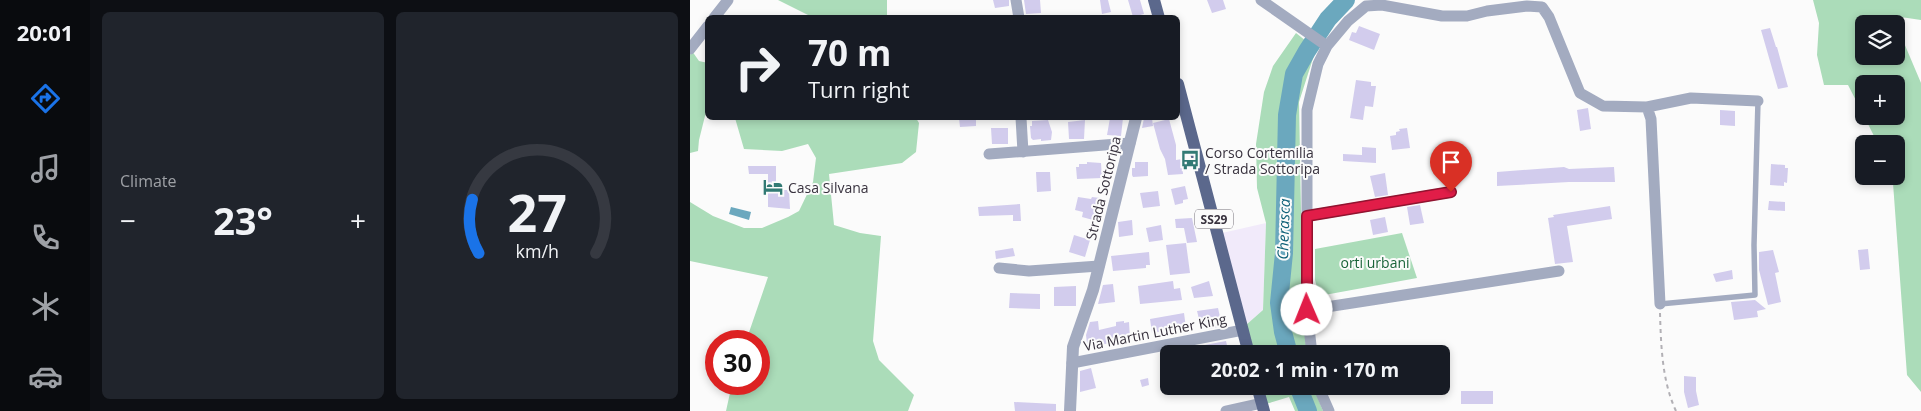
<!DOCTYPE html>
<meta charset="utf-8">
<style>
body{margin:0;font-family:"Open Sans",sans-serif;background:#20242c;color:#f1f3f6;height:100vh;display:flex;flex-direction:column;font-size:19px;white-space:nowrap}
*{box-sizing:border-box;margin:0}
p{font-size:16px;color:#9ea1a6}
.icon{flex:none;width:28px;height:28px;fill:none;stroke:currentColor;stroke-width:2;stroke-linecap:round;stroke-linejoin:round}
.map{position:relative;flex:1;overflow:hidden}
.details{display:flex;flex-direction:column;gap:12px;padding:12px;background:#0d0f14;width:600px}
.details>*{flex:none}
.hud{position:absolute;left:15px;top:15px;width:475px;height:105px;border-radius:8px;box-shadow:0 2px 8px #0003;background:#171b24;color:#f1f3f6;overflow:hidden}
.buttons{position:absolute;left:1165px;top:15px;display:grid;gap:10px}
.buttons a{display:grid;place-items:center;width:50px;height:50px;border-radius:8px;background:#171b24;box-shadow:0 2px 8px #0003;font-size:25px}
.speed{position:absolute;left:15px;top:330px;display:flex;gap:10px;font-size:25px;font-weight:700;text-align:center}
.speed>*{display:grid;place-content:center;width:65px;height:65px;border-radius:50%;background:#171b24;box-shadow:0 2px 8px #0003;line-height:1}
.speed .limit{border:8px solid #d22;background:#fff;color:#111}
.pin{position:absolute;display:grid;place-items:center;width:42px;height:42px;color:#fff;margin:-51px -21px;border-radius:50% 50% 50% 0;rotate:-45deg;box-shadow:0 0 5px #0007}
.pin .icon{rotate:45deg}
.me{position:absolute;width:55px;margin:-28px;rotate:359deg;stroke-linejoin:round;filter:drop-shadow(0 0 4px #0008)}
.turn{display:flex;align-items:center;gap:18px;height:105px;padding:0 20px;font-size:22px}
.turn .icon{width:65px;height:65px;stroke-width:2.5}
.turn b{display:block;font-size:35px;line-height:42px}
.big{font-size:38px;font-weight:700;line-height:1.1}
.details .widget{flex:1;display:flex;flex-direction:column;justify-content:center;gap:8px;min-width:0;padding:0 18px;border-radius:8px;background:#20242c}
.details .dial{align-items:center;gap:0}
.dial svg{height:130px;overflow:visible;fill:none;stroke:#363941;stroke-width:7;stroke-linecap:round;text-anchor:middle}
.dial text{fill:#f1f3f6;stroke:none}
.heat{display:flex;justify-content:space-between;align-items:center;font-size:28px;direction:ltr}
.details .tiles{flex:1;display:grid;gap:12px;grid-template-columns:repeat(2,1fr)}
.trip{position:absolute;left:470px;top:345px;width:290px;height:50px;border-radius:8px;background:#171b24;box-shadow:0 2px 8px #0003;font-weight:700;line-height:50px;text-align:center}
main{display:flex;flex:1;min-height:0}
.tab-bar{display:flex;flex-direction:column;width:90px;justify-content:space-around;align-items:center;background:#090b0e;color:#9ea1a6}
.tab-bar .icon{width:35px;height:35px}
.tab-bar .selected{color:#1a73e8}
.tab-bar b{font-size:22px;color:#f1f3f6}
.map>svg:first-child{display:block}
.built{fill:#f1eafa}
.green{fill:#abdcb9}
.water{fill:#6ba8be}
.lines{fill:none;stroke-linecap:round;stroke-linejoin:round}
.river{stroke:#6ba8be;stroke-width:18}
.building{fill:#d2cced}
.path{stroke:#b2b0b5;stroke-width:2;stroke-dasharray:4 4;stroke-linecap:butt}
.service{stroke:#a3abc0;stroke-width:5.5}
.minor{stroke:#a3abc0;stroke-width:11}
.tertiary{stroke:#a3abc0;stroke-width:12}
.primary{stroke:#5b688c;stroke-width:12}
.route-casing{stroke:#92132f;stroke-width:12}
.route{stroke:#e11d48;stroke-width:9}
.labels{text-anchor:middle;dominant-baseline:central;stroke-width:4;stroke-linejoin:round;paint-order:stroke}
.shield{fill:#fbfbfb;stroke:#726e77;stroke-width:1}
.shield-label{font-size:12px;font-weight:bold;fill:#38323e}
.poi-label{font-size:14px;fill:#38323e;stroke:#fbfbfb;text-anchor:start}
.street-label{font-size:14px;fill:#38323e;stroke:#fbfbfb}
.park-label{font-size:14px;fill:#196439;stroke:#fbfbfb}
.water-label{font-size:15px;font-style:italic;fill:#0f6178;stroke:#fbfbfb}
</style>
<main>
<nav class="tab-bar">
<b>20:01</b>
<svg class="icon selected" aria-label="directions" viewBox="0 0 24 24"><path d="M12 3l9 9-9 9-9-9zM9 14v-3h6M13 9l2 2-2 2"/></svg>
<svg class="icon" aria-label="music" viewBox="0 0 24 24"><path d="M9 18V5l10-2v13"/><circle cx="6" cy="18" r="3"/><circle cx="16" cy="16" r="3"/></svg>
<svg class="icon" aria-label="phone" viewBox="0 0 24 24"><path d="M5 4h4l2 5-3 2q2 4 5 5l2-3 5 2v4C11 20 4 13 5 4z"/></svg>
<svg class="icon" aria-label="climate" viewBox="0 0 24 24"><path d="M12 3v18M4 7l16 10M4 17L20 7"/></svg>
<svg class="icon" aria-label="car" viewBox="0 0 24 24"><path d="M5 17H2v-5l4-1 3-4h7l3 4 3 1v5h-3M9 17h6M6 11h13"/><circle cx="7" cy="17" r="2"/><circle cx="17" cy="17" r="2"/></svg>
</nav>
<section class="details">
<div class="tiles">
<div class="widget"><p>Climate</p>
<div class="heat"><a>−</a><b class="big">23°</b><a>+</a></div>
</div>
<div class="widget dial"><svg viewBox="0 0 100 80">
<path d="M14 69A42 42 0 1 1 86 69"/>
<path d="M14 69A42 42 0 0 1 10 36" stroke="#1a73e8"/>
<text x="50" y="56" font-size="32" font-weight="700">27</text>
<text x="50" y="72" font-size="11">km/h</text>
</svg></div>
</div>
</section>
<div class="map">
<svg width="1231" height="411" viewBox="0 0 1231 411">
<rect width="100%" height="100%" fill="#fbfbfb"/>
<path class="built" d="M576,223L573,310L556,325L532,233Z"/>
<path class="green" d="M88,0H197V17H121L120,16Z
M1123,0H1231V20L1204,16L1206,24H1174V56H1206V24L1231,83V392L1217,375L1203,183L1201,176H1206V144H1188L1174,116H1206V84H1174V116L1158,85H1134L1127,55L1129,23Z
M606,33L626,49L609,102L613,317L617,354H563L556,325L573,310L576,223L567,188L566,144L574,92L583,66Z
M2,51L9,61L18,63L17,108L9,140L8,151L0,153V55Z
M45,118H226L229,123L226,152L212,163L139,174L144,225L170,233L191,236L183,341L189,360L224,395L218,411H36L42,384H69V341H56L78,277L0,261V202L23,216L54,228H72L98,217L109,211L123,182L126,158L118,144L92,151L54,149Z
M712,233L727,278L629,296L625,280V249Z
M571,386H623L633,411H605L599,397L576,404Z"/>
<path class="water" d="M41,207L61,212L59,220L39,214Z"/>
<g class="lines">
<path class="river" d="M599,354L593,332L589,303L594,253L597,115L604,74L617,51L638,19L656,0
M608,386L618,411"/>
</g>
<path class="building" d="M303,0H319V6L305,8Z
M334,0H350L351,13L336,14Z
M410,0H418L421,12L412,14Z
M438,0H450L454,14L443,17Z
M517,0H533L536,9L522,13Z
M669,26L690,34L684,50L659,40L662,32L666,33Z
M1080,28L1086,47H1087L1098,87L1088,89L1071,30Z
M666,80L681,82V86H686L683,107L675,106L673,120L660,118Z
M898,108L901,129L890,131L887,110Z
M1030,110L1045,111V126L1030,125Z
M269,118H286V126L270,127Z
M420,118H433L431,136L417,135Z
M454,118H462L463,126L452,128Z
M479,119L486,145V160L492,159L493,174L478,175L475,159L470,149L463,123Z
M358,120L362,132L361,140L351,141V139L343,140L341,138L340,126H342V121Z
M395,120L394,139H379L378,122Z
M301,128H318V144H302Z
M717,128L720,148L702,150L700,136L706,135V132L710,131L709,129Z
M672,147L686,148V163L653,161V154L672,155Z
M397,162L411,163L412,178L387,179L386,167H389V164H397Z
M445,162H458V176L443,177L442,175V168H445Z
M1081,164L1095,165V168H1098L1097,183L1094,182V186L1080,185Z
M58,166H86V182H91V190H99L100,209L78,207V174H59Z
M874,167L879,169L924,167L925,182H879L807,186V172Z
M346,172H360L361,191L347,192Z
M695,173L698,195L685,197L680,176Z
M495,186L498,199L493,200V203L485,205L481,189Z
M468,191L470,206L453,208L450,193Z
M388,197L401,199L402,197L410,198L403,220L392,217L393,212L385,210Z
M1079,201L1095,202V211L1078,210Z
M330,204L331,221H323V215L289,216L288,207Z
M730,205L734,223L720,225L717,207Z
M920,206L922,219L877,226L883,262L865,264L858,218L864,217L863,215Z
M695,217L698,232L683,235L680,220Z
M502,218L507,242L497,243L494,228H486L485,219Z
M442,220L443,235L429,237L428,222Z
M471,225L473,240L459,242L456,228Z
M384,235L400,240L395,257L379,252Z
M496,243L500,273L480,275L476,245Z
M323,248L325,256L306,259L305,251Z
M1178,249L1180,269L1170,270L1168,250Z
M1083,250L1089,272L1085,273L1091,302L1078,305L1069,270V252Z
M459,252L460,265H456V268L423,271L421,256Z
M1042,270L1043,279L1026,282L1023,274Z
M483,281L484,289L490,288L492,300L450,304L448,286Z
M519,281L523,296L504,298L501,287Z
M423,284L425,302L408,304L413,285Z
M386,286V306H364V287Z
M320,293L350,294V309L319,308Z
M1065,300L1076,309L1067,311L1068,317L1044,320L1041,302Z
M528,308L532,326L519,329L517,322L510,323L507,311Z
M494,313L496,328L462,333L460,319Z
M408,321L409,330L426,326V322L434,321V323L439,322L440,339L405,346L404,343L397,344L396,335L400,322Z
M536,341L539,354H473V353Z
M401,368L406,388L390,392V371Z
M994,376L1006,377V391L1009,405L998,408L994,392Z
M458,378L459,385L452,387L450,380Z
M771,391H803V404H771Z
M324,402L366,404V411H325Z"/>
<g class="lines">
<path class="path" d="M970,313C971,346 972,381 986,411"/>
<path class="service" d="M970,304L1065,295L1064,245L1068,101"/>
<path class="minor" d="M326,0L329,18
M571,0L637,46
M24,18L38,0
M0,49L18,26
M957,107L961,119L970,304
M331,118L333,152
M299,154L440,143
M617,216L761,192
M309,268L339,271L409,266
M617,310L869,271
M622,354L617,310V110L628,64L637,46L658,21L676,6L692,5L752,16H777L797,11L837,6L852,7L859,17L890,93L913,106L957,107L1001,98L1068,101
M382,363L553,330
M628,386L639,411
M536,411L572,403"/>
<path class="tertiary" d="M380,411L383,347L403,290L446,118"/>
<path class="primary" d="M464,0L469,18
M488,84L559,354
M567,386L574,411"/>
</g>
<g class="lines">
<defs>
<path id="route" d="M617,310V216L761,192"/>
</defs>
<use href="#route" class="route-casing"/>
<use href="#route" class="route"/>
</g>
<defs>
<symbol id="bus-bare" viewBox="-9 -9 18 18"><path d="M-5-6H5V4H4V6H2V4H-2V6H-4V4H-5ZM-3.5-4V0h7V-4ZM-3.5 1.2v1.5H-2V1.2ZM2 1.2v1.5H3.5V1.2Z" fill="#327a74" stroke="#fbfbfb" stroke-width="2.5" paint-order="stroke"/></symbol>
<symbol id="hotel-bare" viewBox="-9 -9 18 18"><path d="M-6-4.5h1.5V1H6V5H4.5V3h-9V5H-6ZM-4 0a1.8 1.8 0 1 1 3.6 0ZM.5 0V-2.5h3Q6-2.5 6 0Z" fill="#327a74" stroke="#fbfbfb" stroke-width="2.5" paint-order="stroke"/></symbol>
</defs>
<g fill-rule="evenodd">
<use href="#bus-bare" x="486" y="146" width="28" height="28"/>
<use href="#hotel-bare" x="69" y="173" width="28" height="28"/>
</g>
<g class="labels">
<rect class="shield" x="505" y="209.5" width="38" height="19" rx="4"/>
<g class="shield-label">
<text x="524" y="219">SS29</text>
</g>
<g class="poi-label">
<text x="515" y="152">Corso Cortemilia<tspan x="515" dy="16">/ Strada Sottoripa</tspan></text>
<text x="98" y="187">Casa Silvana</text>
</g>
<g class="street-label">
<text transform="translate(413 188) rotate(-76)">Strada Sottoripa</text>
<text transform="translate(465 332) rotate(-11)">Via Martin Luther King</text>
</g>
<g class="park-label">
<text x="685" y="262">orti urbani</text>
</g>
<g class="water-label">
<text transform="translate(593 229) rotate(-88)">Cherasca</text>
</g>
</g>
</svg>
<div class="buttons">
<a><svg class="icon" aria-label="layers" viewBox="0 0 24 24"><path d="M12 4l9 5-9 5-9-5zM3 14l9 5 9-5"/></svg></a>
<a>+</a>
<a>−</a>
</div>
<div class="speed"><div class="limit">30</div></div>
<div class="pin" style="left:761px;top:192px;background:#d93025"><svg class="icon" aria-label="arrive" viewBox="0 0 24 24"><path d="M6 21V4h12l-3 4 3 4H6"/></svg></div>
<svg class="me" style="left:617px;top:310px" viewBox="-20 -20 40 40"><circle r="19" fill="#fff"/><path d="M0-13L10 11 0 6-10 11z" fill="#e11d48"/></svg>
<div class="trip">20:02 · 1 min · 170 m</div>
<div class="hud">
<div class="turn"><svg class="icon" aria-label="right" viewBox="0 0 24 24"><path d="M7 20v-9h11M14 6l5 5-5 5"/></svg><div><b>70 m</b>Turn right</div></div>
</div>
</div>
</main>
